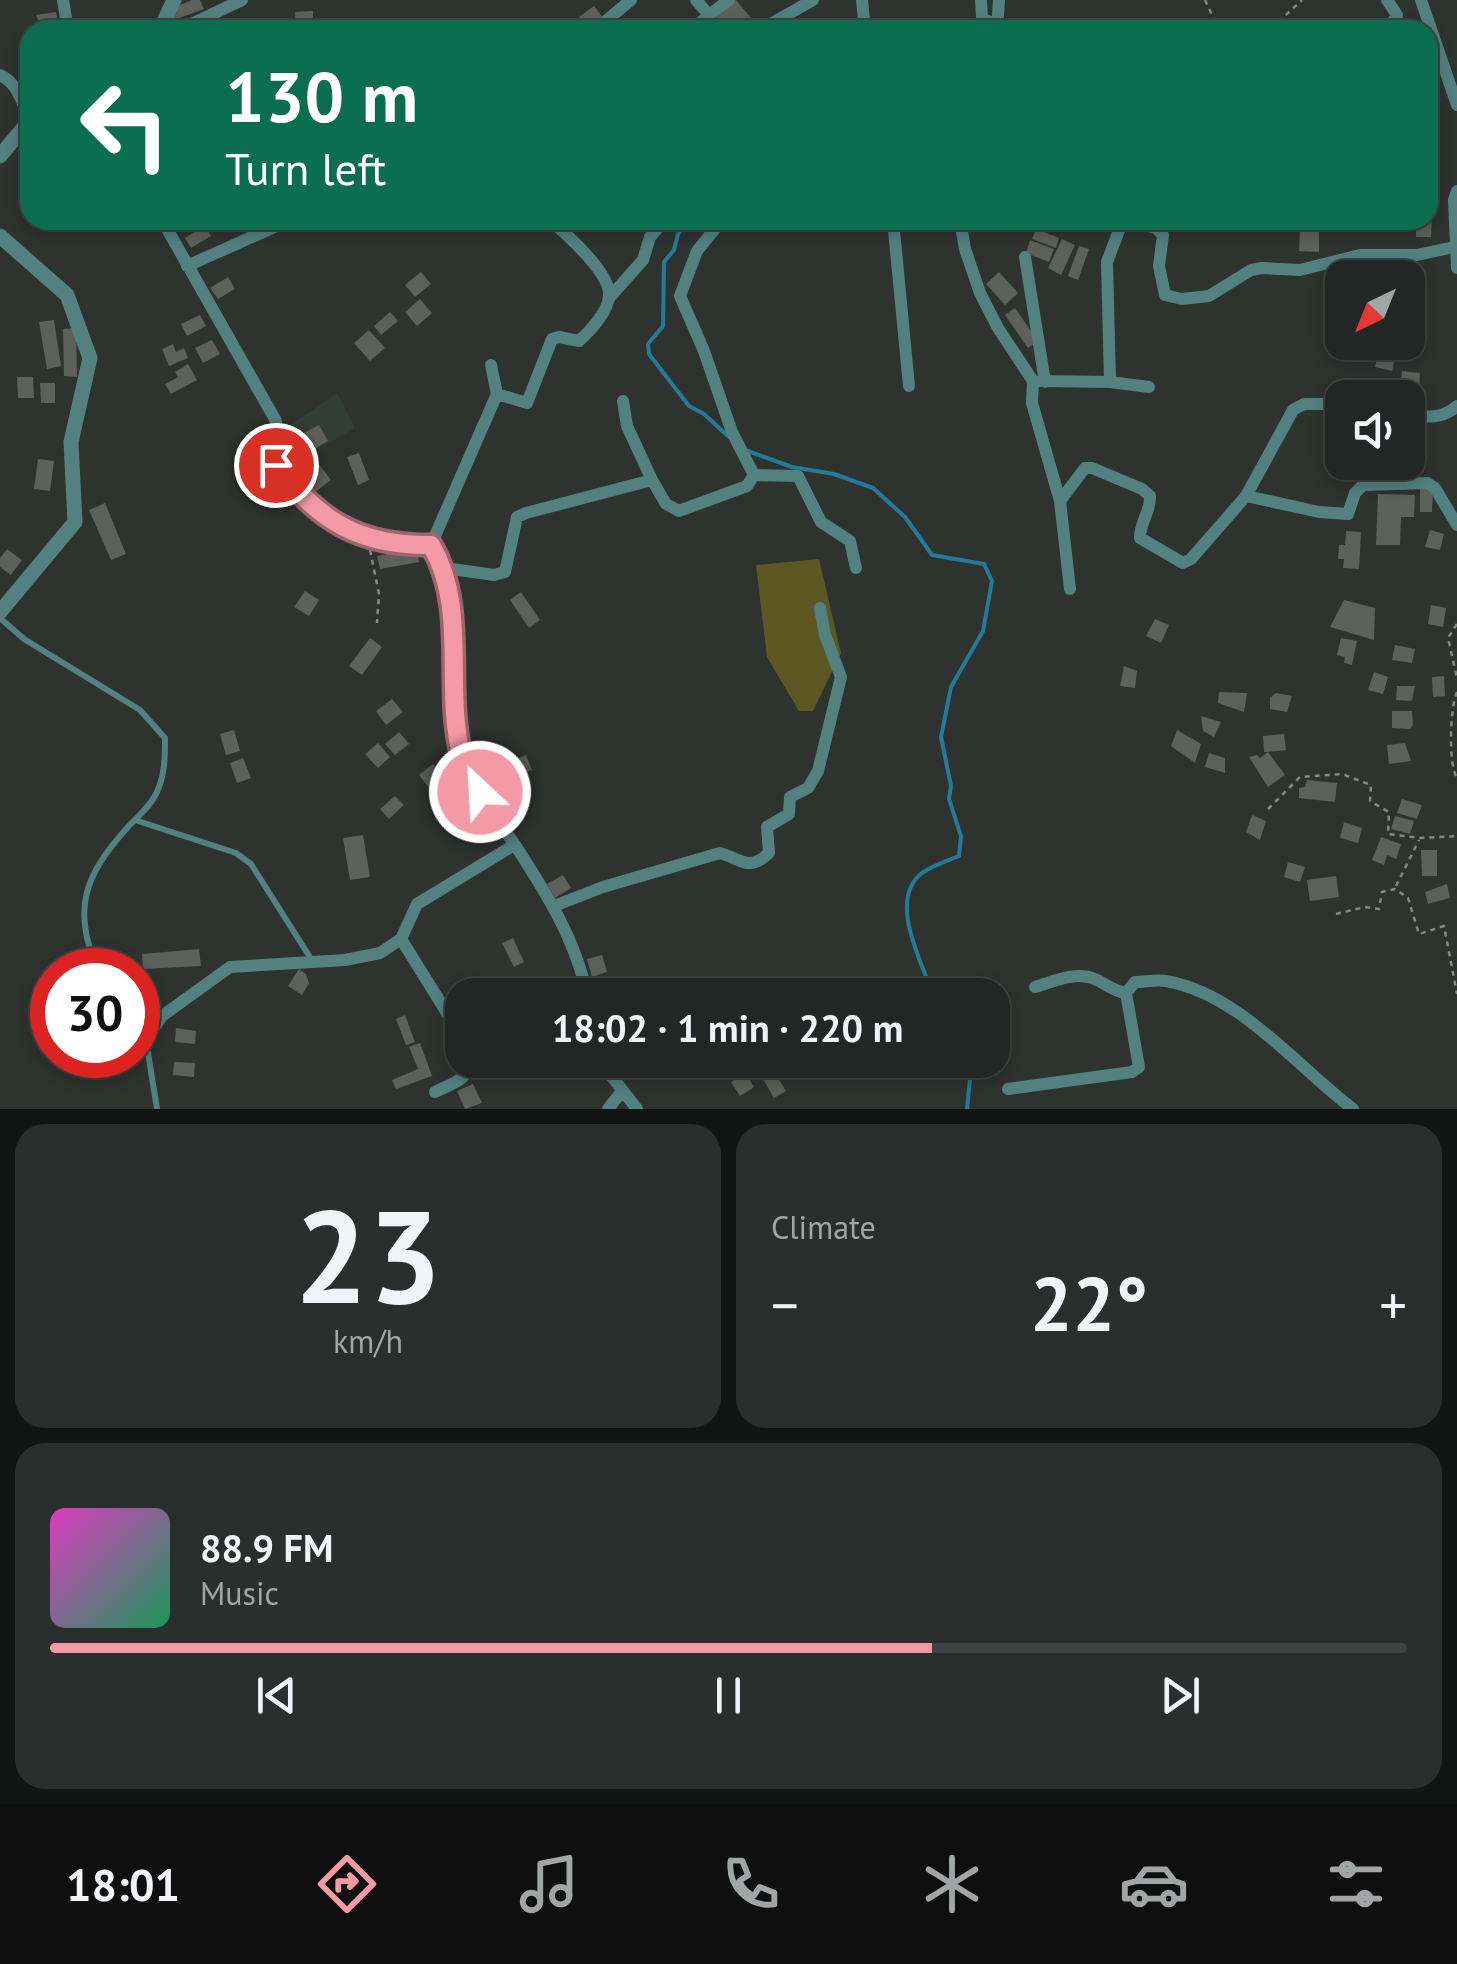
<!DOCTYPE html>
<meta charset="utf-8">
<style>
body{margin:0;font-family:"PT Sans",sans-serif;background:#2a2e2c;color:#f1f3f6;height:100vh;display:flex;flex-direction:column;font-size:38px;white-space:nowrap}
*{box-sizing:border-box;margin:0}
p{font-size:32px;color:#a2a5a6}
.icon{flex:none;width:55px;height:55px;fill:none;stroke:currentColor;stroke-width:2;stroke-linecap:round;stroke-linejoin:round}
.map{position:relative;height:1109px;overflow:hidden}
.panel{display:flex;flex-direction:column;gap:15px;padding:15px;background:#131514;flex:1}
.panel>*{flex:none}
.guide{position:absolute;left:20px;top:20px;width:1418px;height:210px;border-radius:30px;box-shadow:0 5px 15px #0003,0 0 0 2px #3f4341;background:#0b6e4f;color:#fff;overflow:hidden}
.needle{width:65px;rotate:223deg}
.buttons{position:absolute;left:1325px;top:260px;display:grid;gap:20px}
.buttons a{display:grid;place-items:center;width:100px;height:100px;border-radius:20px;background:#222624;box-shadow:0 5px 15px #0003,0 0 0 2px #3f4341;font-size:50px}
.speed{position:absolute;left:30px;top:948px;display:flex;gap:20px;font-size:50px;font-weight:700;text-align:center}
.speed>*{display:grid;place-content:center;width:130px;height:130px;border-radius:50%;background:#222624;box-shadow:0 5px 15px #0003,0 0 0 2px #3f4341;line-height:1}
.speed .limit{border:15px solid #d22;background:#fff;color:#111}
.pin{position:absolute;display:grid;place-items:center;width:85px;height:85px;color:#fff;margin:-42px;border:5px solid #fff;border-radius:50%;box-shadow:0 2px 10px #0007}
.me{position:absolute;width:110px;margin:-55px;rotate:335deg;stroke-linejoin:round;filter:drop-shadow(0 0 8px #0008)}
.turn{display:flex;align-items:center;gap:35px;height:210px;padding:0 40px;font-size:45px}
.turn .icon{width:130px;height:130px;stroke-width:2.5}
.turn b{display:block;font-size:70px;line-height:85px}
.big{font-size:75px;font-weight:700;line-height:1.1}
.panel .tile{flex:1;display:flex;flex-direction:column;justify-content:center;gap:15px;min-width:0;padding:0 35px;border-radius:30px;background:#2a2e2c}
.panel .dial{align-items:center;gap:0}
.dial b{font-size:130px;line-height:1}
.song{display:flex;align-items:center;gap:30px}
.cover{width:120px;height:120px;border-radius:15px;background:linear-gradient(135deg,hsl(310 70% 55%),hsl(150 70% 35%))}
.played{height:10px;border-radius:5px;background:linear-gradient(90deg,#f49aa6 65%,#3f4341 65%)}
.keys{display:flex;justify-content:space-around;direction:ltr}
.heat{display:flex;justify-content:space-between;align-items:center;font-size:55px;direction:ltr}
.panel .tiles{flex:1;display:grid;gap:15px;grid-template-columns:1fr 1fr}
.tile:last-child{grid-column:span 2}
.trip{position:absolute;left:445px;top:978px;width:565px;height:100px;border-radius:30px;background:#222624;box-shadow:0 5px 15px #0003,0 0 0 2px #3f4341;font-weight:700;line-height:100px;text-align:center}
.tabs{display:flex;height:160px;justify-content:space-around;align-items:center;background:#0e0f0e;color:#a2a5a6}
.tabs .icon{width:70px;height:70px}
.tabs .current{color:#f49aa6}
.tabs b{font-size:45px;color:#f1f3f6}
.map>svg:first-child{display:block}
.built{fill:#313d37}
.green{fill:#5d5823}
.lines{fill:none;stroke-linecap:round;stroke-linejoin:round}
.stream{stroke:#237b99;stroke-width:4}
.building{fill:#5d605b}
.path{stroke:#848886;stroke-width:2.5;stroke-dasharray:5 5;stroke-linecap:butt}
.service{stroke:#528180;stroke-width:6}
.minor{stroke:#528180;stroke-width:12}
.tertiary{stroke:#528180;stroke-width:15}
.route-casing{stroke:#9f646c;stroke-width:25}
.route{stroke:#f49aa6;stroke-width:18}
</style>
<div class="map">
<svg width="1457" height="1109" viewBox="0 0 1457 1109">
<rect width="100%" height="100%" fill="#2e3330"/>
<path class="built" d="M337,393L355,428L308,455L302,447L281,454L287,427Z"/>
<path class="green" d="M819,559L841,653L813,711H799L767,657L756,565Z"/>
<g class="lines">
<path class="stream" d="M689,220L678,234L674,250L664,262L663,326L648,344L649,354L689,406L704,414L730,438
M745,450L792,467L834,474L873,488L905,517L932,555L984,564L992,581L983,631L951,687L941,737L951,786L949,799L961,836L959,856C947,861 932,866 922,873C887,900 922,962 933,995
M960,1060L970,1079L967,1109"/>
</g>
<path class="building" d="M192,0H200L204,9L174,20L172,15L177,13L175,7Z
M736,0L755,23L747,30H727L715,16Z
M594,6L604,19L589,30L579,17Z
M313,11V30H296L295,12Z
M56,12L58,26L42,29L36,15Z
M1428,211H1432L1431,237H1416V220H1428Z
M205,226L211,236L191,248L185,238Z
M1300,228H1319V252L1299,251Z
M1036,229L1059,238L1056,248L1032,239Z
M1062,239L1075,245L1061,275L1048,268Z
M1030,240L1054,249L1049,262L1026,253Z
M1079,246L1089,249L1078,280L1068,276Z
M421,272L431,284L415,297L405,285Z
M999,272L1018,293L1005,305L986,284Z
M228,277L235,289L218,299L210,288Z
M420,299L432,313L417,326L405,312Z
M1015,308L1038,341L1028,348L1005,315Z
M390,312L398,321L381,335L374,326Z
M200,315L206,326L187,336L181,324Z
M54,320L61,366L47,369L39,322Z
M76,328L77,377L64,376L63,329Z
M369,330L385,348L370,361L354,343Z
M212,340L220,354L203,363L195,348Z
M173,344L176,352L184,348L188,358L169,366L162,349Z
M1379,350L1396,354L1392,371L1375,367Z
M188,364L197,380L171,394L165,384L178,377L175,372Z
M1402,371L1420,373L1419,392H1409L1410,383H1401Z
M17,377H33L34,398H18Z
M40,383H55V403H41Z
M319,425L328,441L308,453L298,436Z
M298,449L312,467L318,463L331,480L311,495L285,460Z
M359,453L369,480L358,485L347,457Z
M38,459L54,461L50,491L34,489Z
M1420,489H1433L1432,512H1420Z
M1378,494L1415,495L1414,517H1401L1400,545H1376Z
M105,503L126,554L111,560L89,510Z
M1430,530L1444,534L1440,550L1425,547Z
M1346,531L1361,532L1359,569L1343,568L1344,559H1338L1339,545H1345Z
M417,548L419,562L380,569L377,556Z
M7,549L22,560L11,575L0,567V558Z
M305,591L319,600L309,616L294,607Z
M521,592L540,620L529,628L510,600Z
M1344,600L1375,608L1374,640L1330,627Z
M1431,605L1446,608L1443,627L1428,624Z
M1155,619L1169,625L1161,643L1146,636Z
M370,638L382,647L362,675L349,666Z
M1341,638L1357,641L1352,665L1344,663L1345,657L1337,655Z
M1395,645L1415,649L1412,663L1392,660Z
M1124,666L1137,671L1135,688L1120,686Z
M1374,672L1388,677L1383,694L1368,690Z
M1444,676L1445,696L1433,697L1432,677Z
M1397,686H1415L1412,701L1396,700Z
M1219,692L1247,693L1244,712L1218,703Z
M1276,693L1292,696L1287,712L1270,709V698Z
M392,699L403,712L386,725L376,711Z
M1392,711H1412L1413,725L1410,729L1392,728Z
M1201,716L1221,722L1214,737L1203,731Z
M234,730L240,751L226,755L220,734Z
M1177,730L1201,744L1195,763L1171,746Z
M399,732L409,744L395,755L385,744Z
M1284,734L1286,750L1268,752L1285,775L1268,787L1249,757L1257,755L1260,758L1268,752H1264L1263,736Z
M378,743L390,757L378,768L365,754Z
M1405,743L1411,761L1389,764L1387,745Z
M1209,753L1225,758V773L1205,767Z
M526,755L532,770L513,778L507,763Z
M243,758L251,778L237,783L230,763Z
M433,764L447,782L433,793L419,775Z
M1307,780L1337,783L1335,802L1299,798V788L1305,787Z
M395,796L404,805L389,819L380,809Z
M1402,799L1422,805L1417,819L1397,813Z
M1252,815L1266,821L1260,840L1246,832Z
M1395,816L1414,821L1410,834L1391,829Z
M1344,822L1362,828L1358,843L1340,838Z
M363,835L370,877L350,880L343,838Z
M1381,837L1401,844L1396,859L1387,855L1384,865L1372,860Z
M1421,850H1437V876H1422Z
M1288,862L1305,867L1300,882L1284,877Z
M563,875L571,888L555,898L547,884Z
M1336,876L1339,897L1310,901L1307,880Z
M1447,884L1450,898L1428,904L1425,892Z
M513,938L524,962L514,967L502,943Z
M199,949L201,966L143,969L142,954Z
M602,955L607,972L592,977L587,959Z
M299,969L306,974L309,983L302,995L288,986Z
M405,1015L415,1042L406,1045L396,1019Z
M176,1028L196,1031L195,1044L175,1042Z
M420,1043L432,1076L396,1089L392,1080L418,1069L409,1047Z
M174,1062L195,1063L194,1077L173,1075Z
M770,1065L786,1091L774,1098L759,1072Z
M746,1074L754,1087L740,1096L731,1082Z
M473,1084L482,1103L465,1109L457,1091Z"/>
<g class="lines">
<path class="path" d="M1205,0L1219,30
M1274,30V26L1302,0
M370,550L379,594L377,623
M1457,624L1448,638L1457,678
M1457,692C1450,707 1448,764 1457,778
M1268,809L1300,777L1342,774L1371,785L1370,801L1389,812L1388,834L1420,838L1457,836
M1396,886L1419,840
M1336,914L1365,907L1379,909L1382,892L1395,889L1408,898L1419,934L1444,926L1457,994"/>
<path class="service" d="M0,618L24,639L140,710L165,738C165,757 165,774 157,792C151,806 137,817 127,828C85,875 71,909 98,970
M138,821L236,853L251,864L313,962
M138,1013L154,1028H144L157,1109"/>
<path class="minor" d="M63,0L68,30
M696,0L709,15L729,0
M862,0L865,30
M981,0L982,18L994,24L996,30
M1387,0L1397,15L1388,30
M1421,0L1457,105
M179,30L242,0
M595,30L631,0
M692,30L709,15
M760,30L813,0
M997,30L999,0
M0,75C18,83 22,103 30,120
M1457,191L1454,200L1457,268
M162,220L276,421V465L297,493L331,521L369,539L401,545H431C472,613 439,693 462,761C473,790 497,819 515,845C545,891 576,940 587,995
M893,220L909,386
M960,220L965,249L980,293L998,328L1033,381L1032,403L1060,501L1070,589
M1122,220L1156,228L1163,235L1159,266L1165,295L1182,299L1209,296L1251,270L1262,268L1300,270L1360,255H1417L1454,247
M1025,257L1045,382
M187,266L290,220
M610,297L643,260L650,237L665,220
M1040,381L1110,382L1149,387
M1110,382L1107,262L1123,220
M497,394L527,403L552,339L559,337L579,341C590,331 609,311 609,295C610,272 566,234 550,220
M623,401L627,426L652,480
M1408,413C1426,418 1442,419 1457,406
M754,475L798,476L821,522L850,541L856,568
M1246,496L1319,512L1348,514L1355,493L1363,485L1427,483L1435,488L1457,525
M1060,501L1085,468H1092L1142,489L1150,496C1151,511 1140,522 1140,538L1183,563L1191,559L1246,496L1293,410L1304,404H1342
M431,545L497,394L491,365
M445,568L494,575L505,572L517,517L526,513L652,480L666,504L679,511L747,486L754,475L732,432L704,351L680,296L697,251L722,220
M554,906L603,887L720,853C740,858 748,873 769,853L767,827L789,814L790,797L808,788L818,771L841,677L825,635L820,608
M401,939L462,1037
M1035,987C1055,981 1075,971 1095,979C1106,984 1113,991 1126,993
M154,1028L162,1016L230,967L345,960L380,953L401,939L417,904L514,845
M599,1060L637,1109
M1008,1089L1132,1072L1139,1067L1126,993L1135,982C1145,982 1156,979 1166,981C1240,994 1296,1066 1353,1109
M435,1092C451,1084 471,1079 471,1060
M608,1109L622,1091"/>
<path class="tertiary" d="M160,30L174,0
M0,156L30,120
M0,236L67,295L90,358L71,442L75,522L0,612"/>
</g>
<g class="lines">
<defs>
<path id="route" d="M276,465C318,521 360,546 431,545C469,609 443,688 462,758C465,770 474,781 480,792"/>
</defs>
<use href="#route" class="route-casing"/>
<use href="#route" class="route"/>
</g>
</svg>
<div class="buttons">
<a><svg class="needle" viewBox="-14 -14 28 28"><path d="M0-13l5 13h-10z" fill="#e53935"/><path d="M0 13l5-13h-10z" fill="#a2a5a6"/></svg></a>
<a><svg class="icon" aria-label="sound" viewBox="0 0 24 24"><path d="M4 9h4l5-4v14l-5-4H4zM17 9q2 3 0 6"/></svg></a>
</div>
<div class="speed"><div class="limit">30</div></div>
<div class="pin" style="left:276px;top:465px;background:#d93025"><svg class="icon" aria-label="arrive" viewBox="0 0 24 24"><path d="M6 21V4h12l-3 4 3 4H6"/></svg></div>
<svg class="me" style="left:480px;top:792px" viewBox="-20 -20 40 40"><circle r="17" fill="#f49aa6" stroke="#fff" stroke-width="3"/><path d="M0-11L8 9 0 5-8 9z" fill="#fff"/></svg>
<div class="trip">18:02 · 1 min · 220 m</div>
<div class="guide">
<div class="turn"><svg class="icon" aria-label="left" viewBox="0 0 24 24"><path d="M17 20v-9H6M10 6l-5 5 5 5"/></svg><div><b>130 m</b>Turn left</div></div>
</div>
</div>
<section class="panel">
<div class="tiles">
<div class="tile dial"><b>23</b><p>km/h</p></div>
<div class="tile"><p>Climate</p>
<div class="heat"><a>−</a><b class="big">22°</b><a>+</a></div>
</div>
<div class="tile">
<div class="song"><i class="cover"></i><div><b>88.9 FM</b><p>Music</p></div></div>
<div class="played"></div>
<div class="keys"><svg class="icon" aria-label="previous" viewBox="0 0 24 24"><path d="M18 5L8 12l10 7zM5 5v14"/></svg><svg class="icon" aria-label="pause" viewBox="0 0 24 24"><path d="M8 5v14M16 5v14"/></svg><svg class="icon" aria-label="next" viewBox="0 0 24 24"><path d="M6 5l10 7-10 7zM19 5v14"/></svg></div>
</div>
</div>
</section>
<nav class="tabs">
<b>18:01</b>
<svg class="icon current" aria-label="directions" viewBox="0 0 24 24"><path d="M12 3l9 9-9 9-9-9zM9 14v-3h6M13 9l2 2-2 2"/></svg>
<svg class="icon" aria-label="music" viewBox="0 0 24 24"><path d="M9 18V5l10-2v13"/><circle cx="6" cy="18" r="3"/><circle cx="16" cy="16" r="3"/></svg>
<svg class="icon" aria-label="phone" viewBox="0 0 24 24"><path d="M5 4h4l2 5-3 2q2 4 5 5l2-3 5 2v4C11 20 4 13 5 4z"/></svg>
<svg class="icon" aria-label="climate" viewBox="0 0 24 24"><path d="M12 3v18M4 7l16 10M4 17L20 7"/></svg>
<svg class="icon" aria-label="car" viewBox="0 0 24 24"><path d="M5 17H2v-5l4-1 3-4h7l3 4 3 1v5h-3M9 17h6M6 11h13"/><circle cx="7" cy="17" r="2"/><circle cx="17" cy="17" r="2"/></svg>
<svg class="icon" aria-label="filters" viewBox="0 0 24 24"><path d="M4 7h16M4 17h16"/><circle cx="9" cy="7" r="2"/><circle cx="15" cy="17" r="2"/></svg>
</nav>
